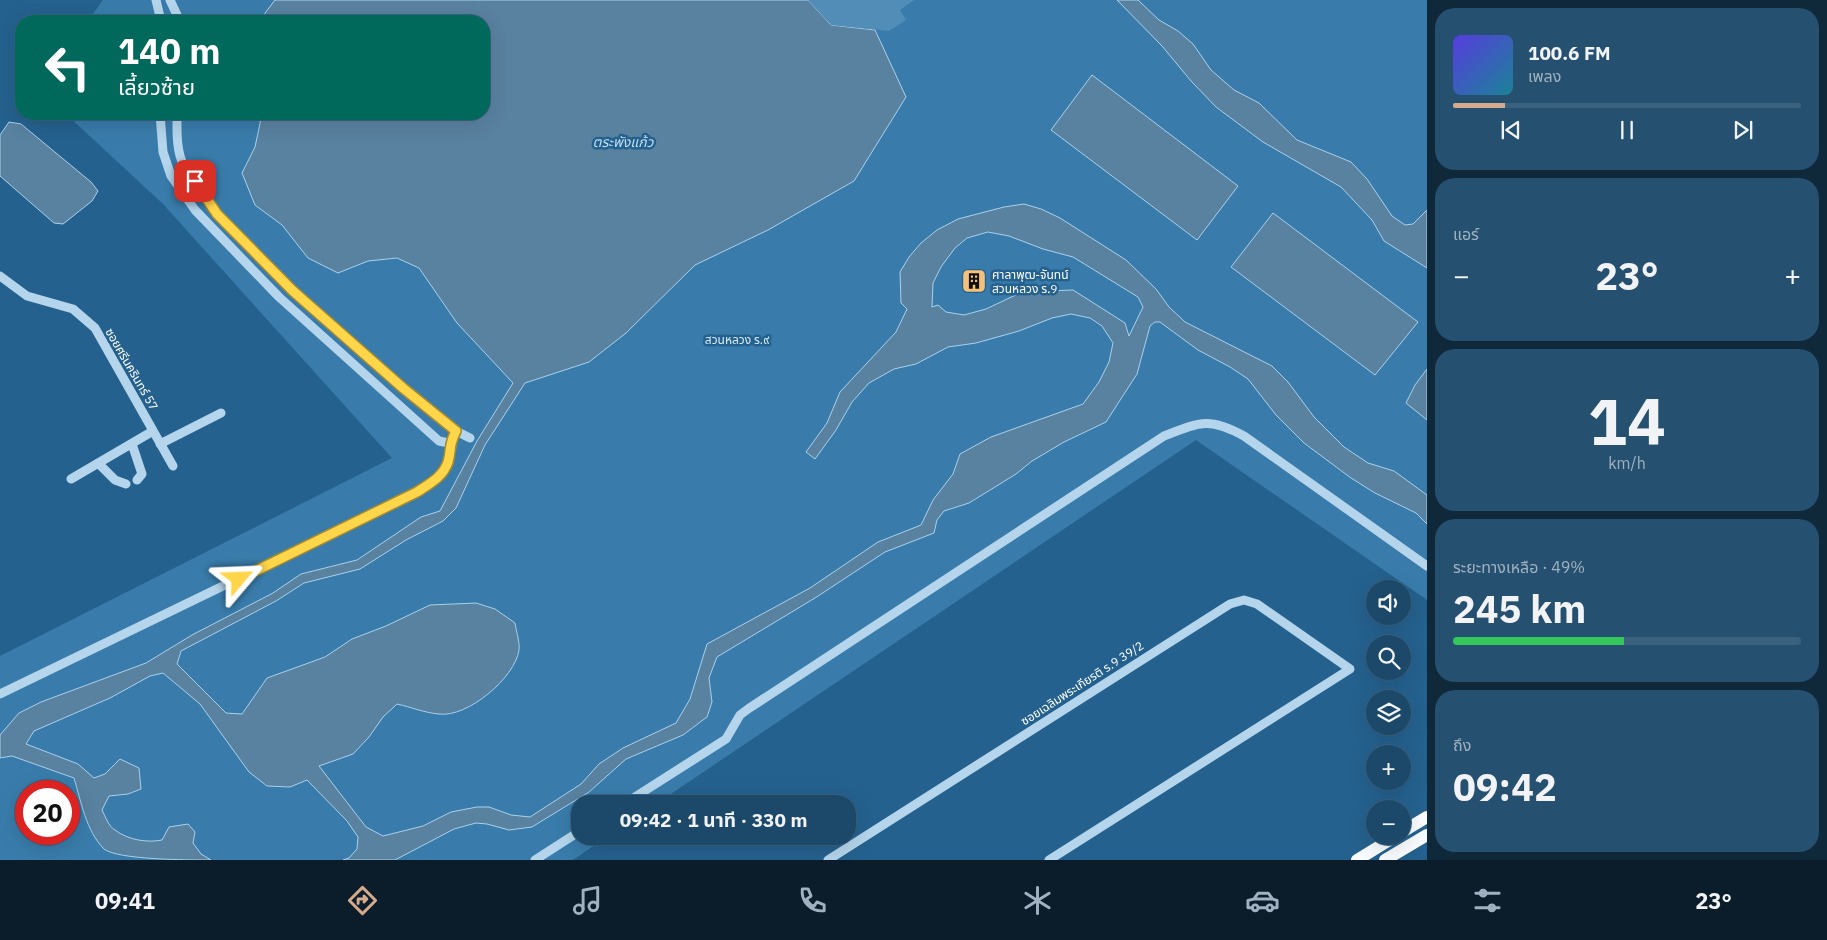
<!DOCTYPE html>
<html lang="th">
<meta charset="utf-8">
<style>
body{margin:0;font-family:"IBM Plex Sans","Noto Sans Thai",sans-serif;background:#255070;color:#f1f3f6;height:100vh;display:flex;flex-direction:column;font-size:19px;white-space:nowrap}
*{box-sizing:border-box;margin:0}
p{font-size:16px;color:#a0b2c1}
.icon{flex:none;width:28px;height:28px;fill:none;stroke:currentColor;stroke-width:2;stroke-linecap:round;stroke-linejoin:round}
.map{position:relative;flex:1;overflow:hidden}
.side{display:flex;flex-direction:column;gap:8px;padding:8px;background:#0f283a;width:400px}
.side>*{flex:none}
.top-card{position:absolute;left:15px;top:15px;width:475px;height:105px;border-radius:20px;box-shadow:0 5px 20px #0002,0 0 0 1px #3a617e;background:#00695c;color:#fff;overflow:hidden}
.buttons{position:absolute;left:1366px;top:580px;display:grid;gap:10px}
.buttons a{display:grid;place-items:center;width:45px;height:45px;border-radius:50%;background:#1c496a;box-shadow:0 5px 20px #0002,0 0 0 1px #3a617e;font-size:25px}
.speed{position:absolute;left:15px;top:780px;display:flex;gap:10px;font-size:25px;font-weight:700;text-align:center}
.speed>*{display:grid;place-content:center;width:65px;height:65px;border-radius:50%;background:#1c496a;box-shadow:0 5px 20px #0002,0 0 0 1px #3a617e;line-height:1}
.speed .limit{border:8px solid #d22;background:#fff;color:#111}
.pin{position:absolute;display:grid;place-items:center;width:42px;height:42px;color:#fff;margin:-21px;border-radius:10px;box-shadow:0 2px 8px #0006}
.me{position:absolute;width:55px;margin:-28px;rotate:64deg;stroke-linejoin:round;filter:drop-shadow(0 0 4px #0008)}
.turn{display:flex;align-items:center;gap:18px;height:105px;padding:0 20px;font-size:22px}
.turn .icon{width:65px;height:65px;stroke-width:2.5}
.turn b{display:block;font-size:35px;line-height:42px}
.big{font-size:38px;font-weight:700;line-height:1.1}
.side .widget{flex:1;display:flex;flex-direction:column;justify-content:center;gap:8px;min-width:0;padding:0 18px;border-radius:20px;background:#255070}
.side .dial{align-items:center;gap:0}
.dial b{font-size:65px;line-height:1}
.song{display:flex;align-items:center;gap:15px}
.cover{width:60px;height:60px;border-radius:8px;background:linear-gradient(135deg,hsl(250 70% 55%),hsl(190 70% 35%))}
.played{height:5px;border-radius:2px;background:linear-gradient(90deg,#d6ab8b 15%,#3a617e 15%)}
.keys{display:flex;justify-content:space-around;direction:ltr}
.heat{display:flex;justify-content:space-between;align-items:center;font-size:28px;direction:ltr}
.charge{height:8px;border-radius:4px;background:linear-gradient(90deg,#34c759 49%,#3a617e 0)}
.trip{position:absolute;left:571px;top:795px;width:285px;height:50px;border-radius:20px;background:#1c496a;box-shadow:0 5px 20px #0002,0 0 0 1px #3a617e;font-weight:700;line-height:50px;text-align:center}
.menu{display:flex;height:80px;justify-content:space-around;align-items:center;background:#0b1d2a;color:#a0b2c1}
.menu .icon{width:35px;height:35px}
.menu .current{color:#d6ab8b}
.menu b{font-size:22px;color:#f1f3f6}
main{display:flex;flex:1;min-height:0}
.map>svg:first-child{display:block}
.green{fill:#397cab;fill-rule:evenodd}
.water{fill:#5982a0;stroke:#a9d1ec;fill-rule:evenodd}
.building{fill:#518db7}
.lines{fill:none;stroke-linecap:round;stroke-linejoin:round}
.minor{stroke:#b4d5eb;stroke-width:9}
.major{stroke:#f9fcff;stroke-width:12}
.route-casing{stroke:#a68a30;stroke-width:12}
.route{stroke:#ffd54a;stroke-width:9}
.labels{text-anchor:middle;dominant-baseline:central;stroke-width:5;stroke-linejoin:round;paint-order:stroke}
.poi-label{font-size:12px;fill:#fff;stroke:#25618e;text-anchor:start}
.park-label{font-size:12px;fill:#d9ecf8;stroke:#25618e}
.street-label{font-size:12px;fill:#fff;stroke:#25618e}
.water-label{font-size:14px;font-style:italic;fill:#c0def2;stroke:#25618e}
</style>
<main>
<div class="map">
<svg width="1427" height="860" viewBox="0 0 1427 860">
<rect width="100%" height="100%" fill="#25618e"/>
<path class="green" d="M103,0H1427V600L1196,440L656,804H580V836H608L573,860H0V656L392,458L163,204L66,114H484V21H88ZM26,791H69V834H26Z"/>
<path class="water" d="M275,0H808L831,25L875,30L906,97L854,181L768,230L695,265L626,333L589,362L525,383L485,445L456,508L443,521L406,540L360,569L304,583L276,601L181,651L177,664L226,713L242,714L267,678L325,657L352,639L386,626L430,605L476,603L495,609L515,623C516,631 520,642 519,650C515,678 467,718 439,714C425,713 411,707 397,704L383,717L369,737L353,754L319,766L366,827L383,836L423,826L451,812L477,807H489L511,815L530,817L581,784L599,764L623,748L676,723L690,699L707,644L810,588L878,542L921,525L933,500L953,474L960,454L991,437L1083,404L1099,382L1109,362L1113,343L1102,326L1090,318L1071,314L1052,318L1019,331L976,343L948,347L916,364L894,369L869,383L852,402L836,430L815,459L806,452L827,423L840,392L896,332L907,309L901,303L900,272L909,257L921,243L937,230L958,219L1004,207L1024,204L1041,209L1060,218L1126,260L1156,289L1169,307L1185,322L1272,366L1288,382L1314,417L1344,447L1368,463L1394,471L1427,495V524L1416,513L1375,493L1351,478L1304,443L1276,415L1248,379L1230,367L1198,350L1160,322H1155L1150,326L1137,374L1106,422L1064,442L1032,461L1016,474L969,503L944,511L937,520L934,533L885,552L815,598L717,657L709,678L712,702L707,717L683,735L626,759L589,792L532,827L509,830L487,824L476,823L454,829L395,860H343L349,858L357,849L358,837L347,821L307,780L290,787L267,786L249,772L200,704L163,673L150,676L110,698L34,731L26,744L78,764L94,778L105,774L120,759L139,768L141,789L128,794L109,796L102,810C105,816 109,827 115,830C128,840 147,843 162,840L169,827L188,824L195,832L193,843L201,854L211,860C190,860 118,860 104,849C86,831 81,801 74,778L12,756L0,758V735L19,713L41,702L146,663L192,635L273,593L301,574L357,560L421,517L440,511L477,441L513,383L457,323L419,268L397,258L368,261L338,273L308,258L282,225L255,205L242,173L255,147L262,114H484V21H259ZM988,232L1009,236L1043,249L1073,257L1138,297L1143,307L1129,336L1125,323L1073,290L1022,292L986,309L964,315L946,312L938,305L932,307L933,283L941,267L955,248L967,238Z
M1117,0H1138L1159,20L1178,31L1193,44L1211,70L1234,90L1259,103L1297,140L1351,162L1367,179L1392,216L1405,225L1413,224L1427,210V268L1384,241L1372,220L1341,187L1263,142L1216,107L1191,81L1162,46Z
M1092,75L1238,186L1197,240L1051,130Z
M9,122L21,124L91,182L98,191L92,201L63,224L54,223L0,176V135Z
M1273,213L1418,322L1375,375L1231,267Z
M1427,369V420L1406,403L1415,385Z"/>
<path class="building" d="M808,0H914L900,10L906,20L889,31L831,25Z
M964,271H984V290H964Z"/>
<g class="lines">
<path class="minor" d="M156,0L161,21
M170,0L177,15V21
M160,114L163,152L171,176L195,210L279,297L439,441L449,443
M177,114C177,131 176,151 184,166C202,200 230,227 257,254C319,318 387,375 456,431
M0,276L27,296L73,309L95,328L173,466
M132,444L142,474L137,480
M160,444L221,413
M98,463L115,480L126,484
M71,479L153,431
M0,694L417,492C429,484 443,477 448,462C452,448 448,446 456,431L470,438
M624,804L726,739L740,715L748,709L1164,436C1200,422 1209,417 1244,436L1427,566
M535,860L580,831
M828,860L1230,604L1244,600L1257,604L1350,669L1049,860"/>
<path class="major" d="M1402,832L1427,817
M1357,860L1396,836
M1385,860L1427,835"/>
</g>
<g class="lines">
<defs>
<path id="route" d="M195,181L217,214L293,291L403,388L456,431C448,446 452,448 448,462C443,477 429,484 417,492L239,579"/>
</defs>
<use href="#route" class="route-casing"/>
<use href="#route" class="route"/>
</g>
<defs>
<symbol id="building-square" viewBox="-11 -11 22 22"><rect x="-9" y="-9" width="18" height="18" rx="4" fill="#f5c078" stroke="#25618e"/><path d="M-4-6H4V6H1V3H-1V6H-4ZM-2.5-4.3h1.7v1.8h-1.7ZM.8-4.3h1.7v1.8H.8ZM-2.5-1h1.7V.8h-1.7ZM.8-1h1.7V.8H.8Z" fill="#111"/></symbol>
</defs>
<g fill-rule="evenodd">
<use href="#building-square" x="960" y="267" width="28" height="28"/>
</g>
<g class="labels">
<g class="poi-label">
<text x="992" y="274">ศาลาพุฒ-จันทน์<tspan x="992" dy="14">สวนหลวง ร.9</tspan></text>
</g>
<g class="park-label">
<text x="737" y="339">สวนหลวง ร.๙</text>
</g>
<g class="street-label">
<text transform="translate(132 369) rotate(60)">ซอยศรีนครินทร์ 57</text>
<text transform="translate(1082 683) rotate(-33)">ซอยเฉลิมพระเกียรติ ร.9 39/2</text>
</g>
<g class="water-label">
<text x="623" y="142">ตระพังแก้ว</text>
</g>
</g>
</svg>
<div class="buttons">
<a><svg class="icon" aria-label="sound" viewBox="0 0 24 24"><path d="M4 9h4l5-4v14l-5-4H4zM17 9q2 3 0 6"/></svg></a>
<a><svg class="icon" aria-label="search" viewBox="0 0 24 24"><circle cx="10" cy="10" r="6"/><path d="M15 15l6 6"/></svg></a>
<a><svg class="icon" aria-label="layers" viewBox="0 0 24 24"><path d="M12 4l9 5-9 5-9-5zM3 14l9 5 9-5"/></svg></a>
<a>+</a>
<a>−</a>
</div>
<div class="speed"><div class="limit">20</div></div>
<div class="pin" style="left:195px;top:181px;background:#d93025"><svg class="icon" aria-label="arrive" viewBox="0 0 24 24"><path d="M6 21V4h12l-3 4 3 4H6"/></svg></div>
<svg class="me" style="left:239px;top:579px" viewBox="-20 -20 40 40"><path d="M0-17L14 15 0 8-14 15z" fill="#ffd54a" stroke="#fff" stroke-width="4"/></svg>
<div class="trip">09:42 · 1 นาที · 330 m</div>
<div class="top-card">
<div class="turn"><svg class="icon" aria-label="left" viewBox="0 0 24 24"><path d="M17 20v-9H6M10 6l-5 5 5 5"/></svg><div><b>140 m</b>เลี้ยวซ้าย</div></div>
</div>
</div>
<section class="side">
<div class="widget">
<div class="song"><i class="cover"></i><div><b>100.6 FM</b><p>เพลง</p></div></div>
<div class="played"></div>
<div class="keys"><svg class="icon" aria-label="previous" viewBox="0 0 24 24"><path d="M18 5L8 12l10 7zM5 5v14"/></svg><svg class="icon" aria-label="pause" viewBox="0 0 24 24"><path d="M8 5v14M16 5v14"/></svg><svg class="icon" aria-label="next" viewBox="0 0 24 24"><path d="M6 5l10 7-10 7zM19 5v14"/></svg></div>
</div>
<div class="widget"><p>แอร์</p>
<div class="heat"><a>−</a><b class="big">23°</b><a>+</a></div>
</div>
<div class="widget dial"><b>14</b><p>km/h</p></div>
<div class="widget"><p>ระยะทางเหลือ · 49%</p><b class="big">245 km</b><div class="charge"></div></div>
<div class="widget"><p>ถึง</p><b class="big">09:42</b></div>
</section>
</main>
<nav class="menu">
<b>09:41</b>
<svg class="icon current" aria-label="directions" viewBox="0 0 24 24"><path d="M12 3l9 9-9 9-9-9zM9 14v-3h6M13 9l2 2-2 2"/></svg>
<svg class="icon" aria-label="music" viewBox="0 0 24 24"><path d="M9 18V5l10-2v13"/><circle cx="6" cy="18" r="3"/><circle cx="16" cy="16" r="3"/></svg>
<svg class="icon" aria-label="phone" viewBox="0 0 24 24"><path d="M5 4h4l2 5-3 2q2 4 5 5l2-3 5 2v4C11 20 4 13 5 4z"/></svg>
<svg class="icon" aria-label="climate" viewBox="0 0 24 24"><path d="M12 3v18M4 7l16 10M4 17L20 7"/></svg>
<svg class="icon" aria-label="car" viewBox="0 0 24 24"><path d="M5 17H2v-5l4-1 3-4h7l3 4 3 1v5h-3M9 17h6M6 11h13"/><circle cx="7" cy="17" r="2"/><circle cx="17" cy="17" r="2"/></svg>
<svg class="icon" aria-label="filters" viewBox="0 0 24 24"><path d="M4 7h16M4 17h16"/><circle cx="9" cy="7" r="2"/><circle cx="15" cy="17" r="2"/></svg>
<b>23°</b>
</nav>
